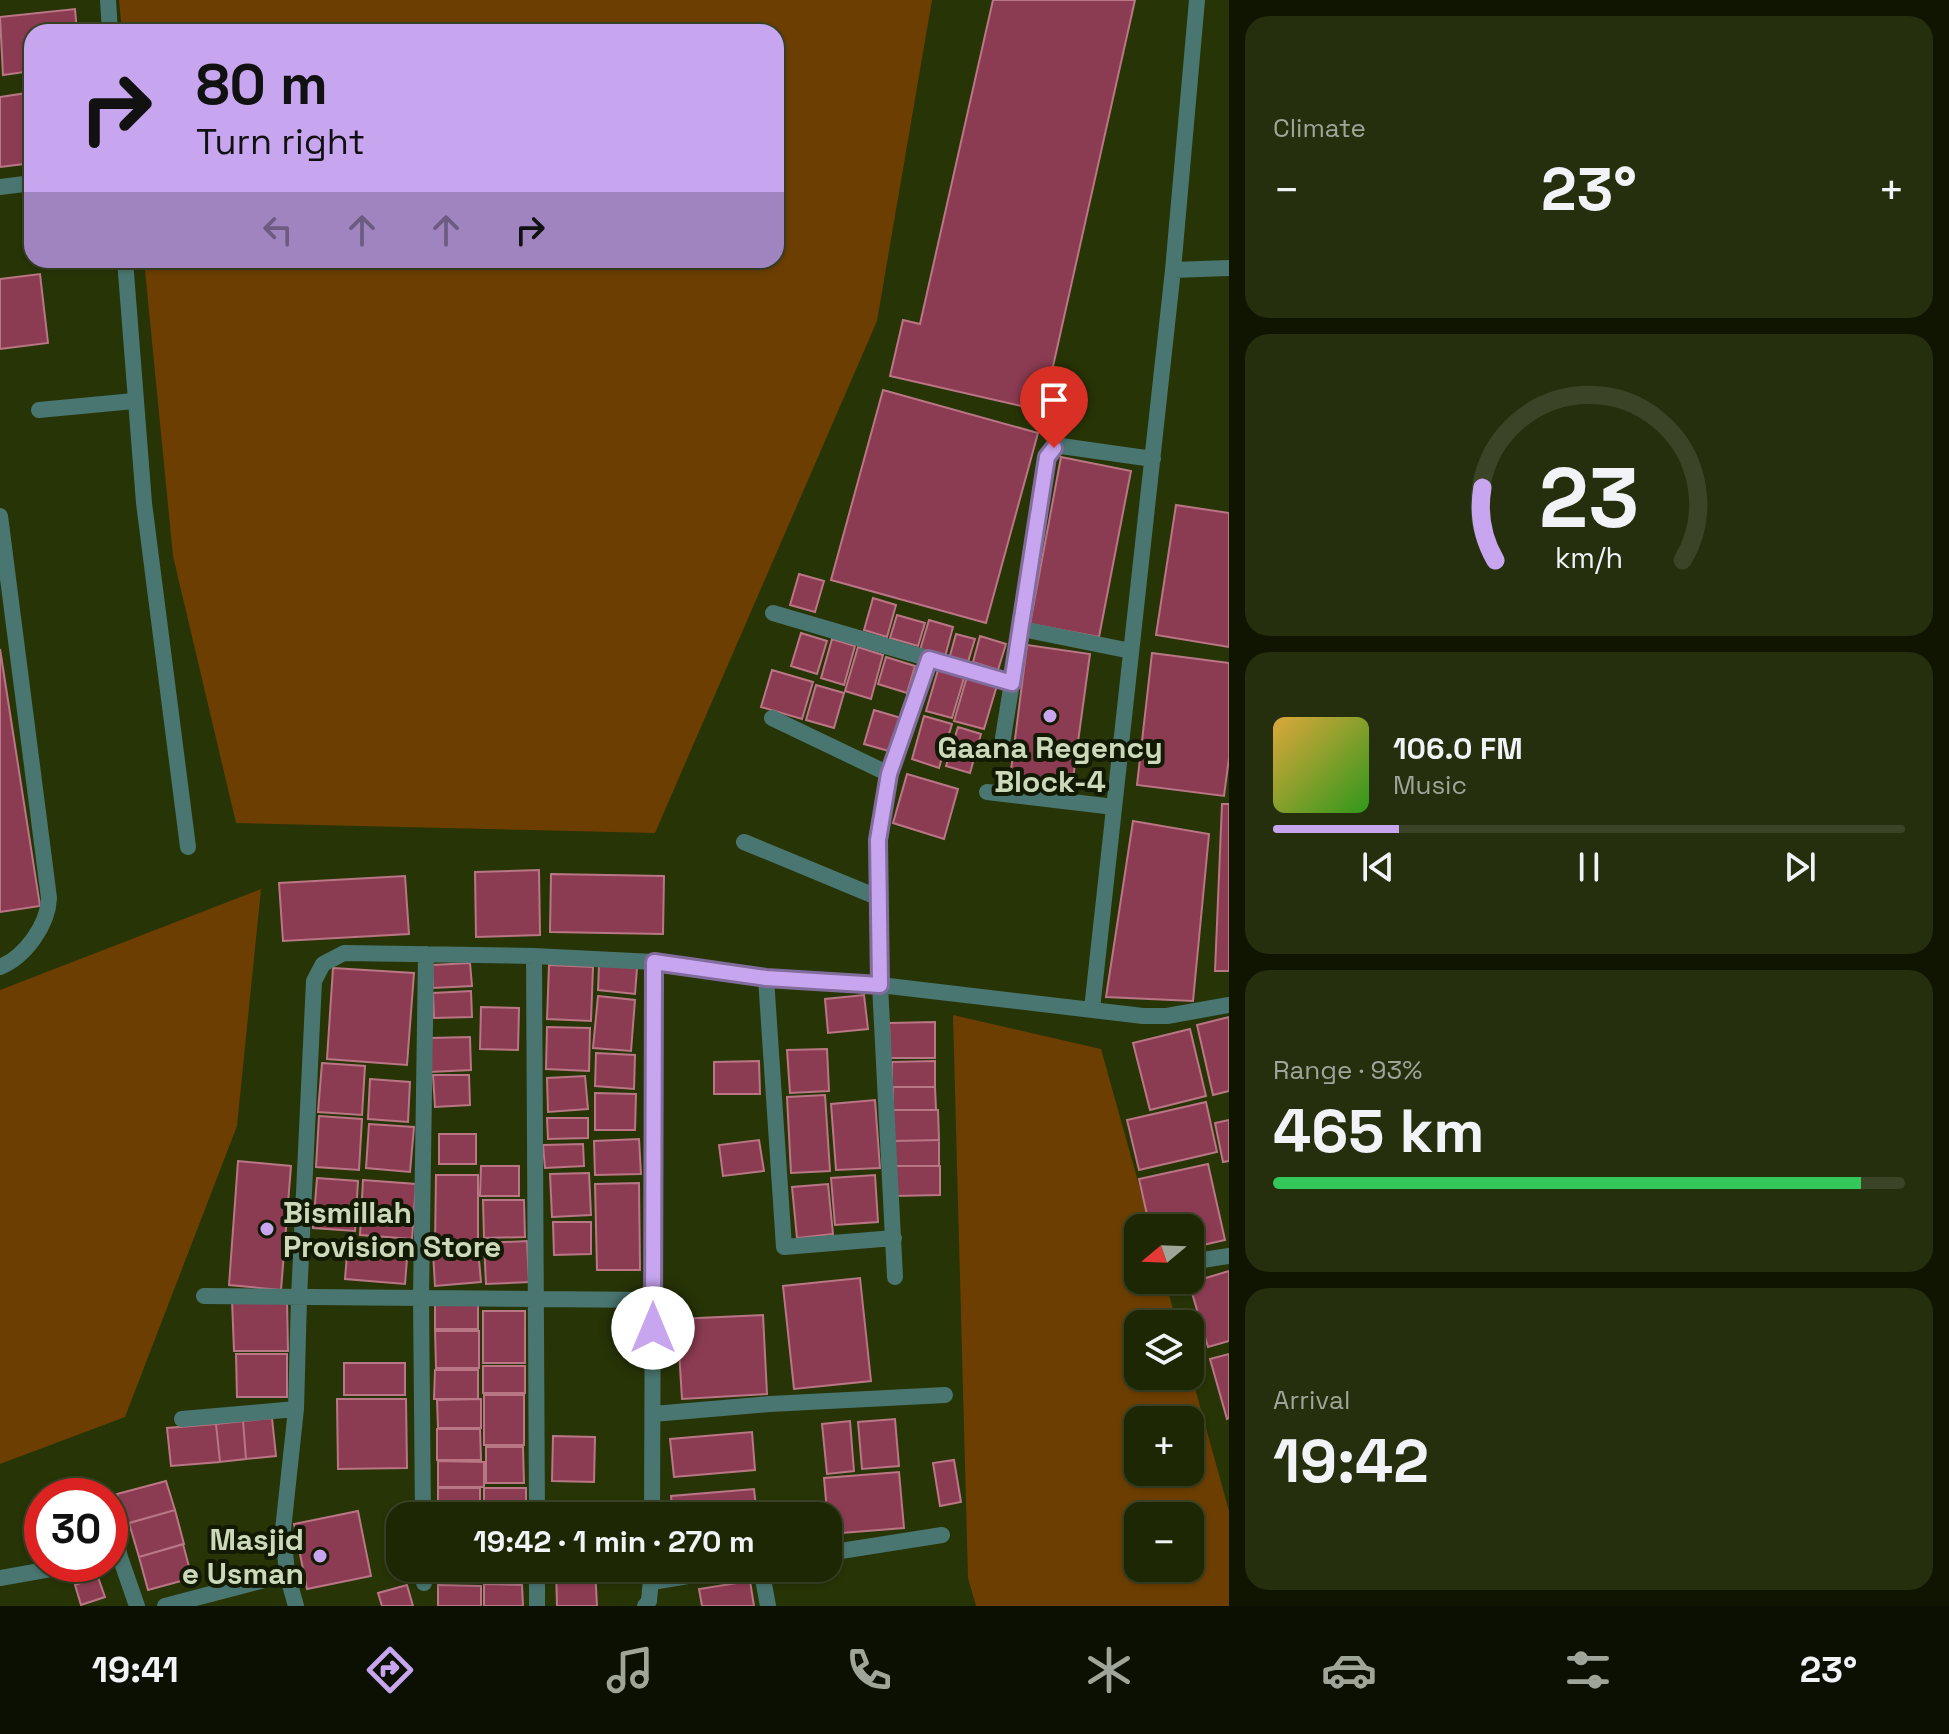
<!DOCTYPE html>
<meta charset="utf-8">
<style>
body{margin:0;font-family:"Space Grotesk",sans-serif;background:#252f0e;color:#f1f3f6;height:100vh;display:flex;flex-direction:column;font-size:30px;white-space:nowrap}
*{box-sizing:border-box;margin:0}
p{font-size:26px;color:#a0a59a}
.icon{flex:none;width:44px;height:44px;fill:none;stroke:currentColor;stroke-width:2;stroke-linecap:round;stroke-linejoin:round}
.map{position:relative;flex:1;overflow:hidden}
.details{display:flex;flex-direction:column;gap:16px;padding:16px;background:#101502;width:720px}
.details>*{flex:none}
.guide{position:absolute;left:24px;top:24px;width:760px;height:244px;border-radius:24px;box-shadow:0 2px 6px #0004,0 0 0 2px #3b4426;background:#c7a6ef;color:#111;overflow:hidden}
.needle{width:52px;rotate:251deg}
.controls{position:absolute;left:1124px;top:1214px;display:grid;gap:16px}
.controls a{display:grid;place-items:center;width:80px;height:80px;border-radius:16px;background:#1d2704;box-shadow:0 2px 6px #0004,0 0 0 2px #3b4426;font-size:40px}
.speed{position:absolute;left:24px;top:1478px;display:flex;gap:16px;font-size:40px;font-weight:700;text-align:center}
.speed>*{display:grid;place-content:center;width:104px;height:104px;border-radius:50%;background:#1d2704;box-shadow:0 2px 6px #0004,0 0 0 2px #3b4426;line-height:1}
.speed .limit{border:12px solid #d22;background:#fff;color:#111}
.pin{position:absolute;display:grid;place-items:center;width:68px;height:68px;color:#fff;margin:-82px -34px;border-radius:50% 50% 50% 0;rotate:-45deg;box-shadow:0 0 8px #0007}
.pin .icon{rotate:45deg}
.me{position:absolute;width:88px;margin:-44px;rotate:0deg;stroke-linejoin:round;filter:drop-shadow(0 0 6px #0008)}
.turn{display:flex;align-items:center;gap:28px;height:168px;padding:0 40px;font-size:36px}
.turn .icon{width:104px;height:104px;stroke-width:2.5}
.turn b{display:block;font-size:56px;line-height:68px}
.lanes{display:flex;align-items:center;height:76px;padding:0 40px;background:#0003;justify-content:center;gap:40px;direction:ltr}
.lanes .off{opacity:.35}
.big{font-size:60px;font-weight:800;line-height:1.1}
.details .card{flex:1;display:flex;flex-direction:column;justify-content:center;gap:12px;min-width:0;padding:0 28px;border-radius:24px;background:#252f0e}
.details .dial{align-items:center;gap:0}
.dial svg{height:208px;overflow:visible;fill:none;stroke:#3b4426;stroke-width:7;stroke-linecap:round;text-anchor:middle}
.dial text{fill:#f1f3f6;stroke:none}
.song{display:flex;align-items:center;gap:24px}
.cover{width:96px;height:96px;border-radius:12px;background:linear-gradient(135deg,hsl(40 70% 55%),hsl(110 70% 35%))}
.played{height:8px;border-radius:4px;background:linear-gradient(90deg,#c7a6ef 20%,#3b4426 20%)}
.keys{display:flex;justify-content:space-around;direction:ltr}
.heat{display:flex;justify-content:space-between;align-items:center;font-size:44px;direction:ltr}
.charge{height:12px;border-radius:6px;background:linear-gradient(90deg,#34c759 93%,#3b4426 0)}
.trip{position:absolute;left:386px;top:1502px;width:456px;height:80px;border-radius:24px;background:#1d2704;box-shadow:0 2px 6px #0004,0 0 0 2px #3b4426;font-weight:800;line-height:80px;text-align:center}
.menu{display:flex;height:128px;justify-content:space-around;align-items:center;background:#0c1002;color:#a0a59a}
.menu .icon{width:56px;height:56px}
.menu .selected{color:#c7a6ef}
.menu b{font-size:36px;color:#f1f3f6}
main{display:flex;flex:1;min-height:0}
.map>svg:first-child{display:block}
.green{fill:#6c3e01;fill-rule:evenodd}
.building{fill:#8c3c52;stroke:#b97685;stroke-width:2}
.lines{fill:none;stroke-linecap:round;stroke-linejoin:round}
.lane{stroke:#497670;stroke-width:16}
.street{stroke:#497670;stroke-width:16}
.route-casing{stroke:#816c9b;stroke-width:20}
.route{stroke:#c7a6ef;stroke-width:14}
.poi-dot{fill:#c7a6ef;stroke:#121a03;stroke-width:3}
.labels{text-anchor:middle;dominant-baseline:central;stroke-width:8;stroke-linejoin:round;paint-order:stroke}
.poi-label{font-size:30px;font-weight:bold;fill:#ccd8ba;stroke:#121a03}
</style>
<main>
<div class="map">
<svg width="1229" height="1606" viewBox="0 0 1229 1606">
<rect width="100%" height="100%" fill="#273406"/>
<path class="green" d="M119,0H932L877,321L655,833L236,823L173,556L144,260H776V32H122Z
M261,889L237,1126L125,1417L0,1464V990Z
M953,1015L1101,1049L1151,1228H1138V1280H1165L1177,1324H1138V1376H1190V1370L1229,1511V1606H976L968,1578ZM1138,1420H1190V1472H1138ZM1138,1516H1190V1568H1138Z"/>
<path class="building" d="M993,0H1135L1043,411L890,376L903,320L920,324Z
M75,9L77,32H32V71L3,75L0,17Z
M27,93L32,135V163L0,167V97Z
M40,274L48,343L0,349V279Z
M883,390L1038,433L986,623L831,580Z
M1061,457L1131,471L1099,637L1030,624Z
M1176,505L1229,513V647L1156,635Z
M799,574L824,581L815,612L790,605Z
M873,598L896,605L887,637L864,630Z
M897,615L925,623L918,646L890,638Z
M929,620L953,627L945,657L920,650Z
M801,633L827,641L817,674L791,666Z
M956,634L975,639L967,665L949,659Z
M980,636L1006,644L998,670L973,662Z
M832,639L855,646L844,685L821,678Z
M1027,645L1090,654L1072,786L1010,778Z
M858,647L883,655L871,699L845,691Z
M0,649L40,906L0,912Z
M1152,653L1229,663V758L1224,796L1137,785Z
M886,657L915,666L907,693L878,684Z
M772,670L813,682L802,719L761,707Z
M938,670L964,678L952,718L926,711Z
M968,673L998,682L984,729L954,721Z
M816,685L844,693L834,728L806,720Z
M874,710L901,718L892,752L864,744Z
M924,716L952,724L939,768L912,759Z
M958,727L981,734L970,773L946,766Z
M907,774L958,789L944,839L893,823Z
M1222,804H1229V971H1215Z
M1133,821L1209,834L1193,1001L1106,997Z
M539,870L540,935L476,937L475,872Z
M551,874L664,876L663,934L550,932Z
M405,876L409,934L283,941L279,883Z
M470,963L472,986L433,988L432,965Z
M549,965L593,967L591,1021L547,1019Z
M599,965L637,968L635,994L598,990Z
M333,968L414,973L407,1065L327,1059Z
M471,991L472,1017L434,1018L433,993Z
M864,995L868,1029L828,1033L825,999Z
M598,996L635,1000L631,1051L593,1048Z
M481,1007L519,1008L518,1050L480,1049Z
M1229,1017V1091L1213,1095L1197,1025Z
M935,1022V1058H890L889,1023Z
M547,1027L590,1028L589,1071L546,1069Z
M1190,1029L1206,1096L1150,1110L1133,1043Z
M470,1037L471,1070L430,1072L429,1038Z
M827,1049L829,1091L790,1093L787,1050Z
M596,1053L635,1055L634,1089L595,1086Z
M759,1061L760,1094H714V1062Z
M935,1061V1087H892V1062Z
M322,1063L365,1066L362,1115L318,1112Z
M433,1075H469L470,1105L435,1107Z
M585,1076L588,1109L548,1112L547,1078Z
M370,1079L410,1082L408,1122L368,1119Z
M893,1087H935L936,1110H893Z
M595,1093L636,1094L635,1130H595Z
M825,1095L830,1171L791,1173L787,1097Z
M875,1100L880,1168L836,1170L831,1104Z
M1206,1102L1217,1152L1139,1170L1127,1120Z
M893,1110H938L939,1140L894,1141Z
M319,1116L362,1119L359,1170L316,1167Z
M547,1118H588V1138L548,1139Z
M1229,1120V1161L1223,1162L1215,1123Z
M369,1124L414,1127L410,1172L366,1168Z
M439,1134H476V1164H439Z
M639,1139L641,1174L595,1175L594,1141Z
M759,1140L764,1171L723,1176L719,1145Z
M939,1140V1166H894V1141Z
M583,1144L584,1166L545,1168L543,1145Z
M238,1161L291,1166L281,1290L229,1285Z
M1208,1164L1225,1240L1190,1248V1228H1150L1139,1179Z
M481,1166H519V1196H480Z
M894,1166H940V1195L895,1196Z
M589,1173L591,1215L552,1217L550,1174Z
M436,1175H478V1244H435Z
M875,1175L878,1222L835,1225L831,1178Z
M317,1178L358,1181L355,1231L313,1228Z
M363,1180L416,1184L412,1239L360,1235Z
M639,1183L640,1270H597L595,1184Z
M828,1184L833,1234L797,1238L792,1187Z
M483,1200H524L525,1237L484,1238Z
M553,1222H591V1254L554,1255Z
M527,1241L529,1282L486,1284L484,1243Z
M348,1242L408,1246L405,1284L345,1279Z
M478,1249L481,1282L435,1286L433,1252Z
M1229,1271V1341L1208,1347L1189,1283Z
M860,1278L871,1381L794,1389L783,1286Z
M287,1299L288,1351H234L232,1300Z
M478,1303V1329H435V1304Z
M483,1311H525V1363H483Z
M763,1315L767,1394L682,1399L677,1319Z
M435,1331H479V1368H436Z
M236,1354H287V1397H237Z
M1229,1354V1418L1227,1419L1210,1359Z
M344,1363H405V1395H344Z
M483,1366H525V1393H483Z
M435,1370H478V1399H434Z
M484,1395H524V1445H484Z
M337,1399H406L407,1468L338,1469Z
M481,1399V1428H438L437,1400Z
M272,1418L276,1456L246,1459L243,1421Z
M895,1419L899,1466L862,1469L858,1422Z
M243,1421L246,1459L220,1462L216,1424Z
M850,1421L854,1471L827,1474L822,1424Z
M216,1424L220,1462L171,1466L167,1428Z
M437,1429H480L481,1460H437Z
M752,1432L755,1470L674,1477L670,1439Z
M553,1436L595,1437L594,1482L552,1481Z
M486,1447H523L524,1483H486Z
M954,1460L961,1502L940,1506L933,1463Z
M438,1461L484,1462V1487H438Z
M899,1472L904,1528L829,1534L824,1478Z
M166,1481L175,1510L126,1524L117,1494Z
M438,1488H480V1516H438Z
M484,1488H526V1513H484Z
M754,1489L757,1516H673L671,1496Z
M175,1510L184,1544L139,1557L129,1523Z
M358,1511L371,1576L307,1589L294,1524Z
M183,1544L192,1578L148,1590L139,1557Z
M438,1568H481V1583H438Z
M485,1568H526V1582H485Z
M556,1568H595L597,1606H557Z
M98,1577L105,1597L81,1605L75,1585Z
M750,1581L754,1606H702L699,1589Z
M484,1584L522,1585L523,1606H484Z
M407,1585L413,1606H382L378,1593Z
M438,1585L481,1586V1606H438Z"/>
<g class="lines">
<path class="lane" d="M39,410L134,401
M0,516L49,898C48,925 25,957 0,967
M987,792L1114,807"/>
<path class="street" d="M108,0L110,32
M0,187L32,183
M125,260L144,503L188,847
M1173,270L1229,268
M773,613L1012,683
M1022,629L1131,651
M772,718L889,774
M1003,738L1049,452L1061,446L1153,459
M744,842L877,897
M534,956L537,1516
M766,978L784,1247L894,1238
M1092,1009L1173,270L1197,0
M1190,1262L1229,1256
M895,1277L880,985L878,840L889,774L929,659
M204,1296L653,1300
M653,1414L770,1404L945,1395
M182,1419L296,1409
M423,1516L421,1298L426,954
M652,1516L654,962
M110,1517L120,1557L137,1606
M828,1553L942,1535
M424,1568V1583
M537,1568V1606
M761,1568L768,1606
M0,1578L79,1564
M652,1582L736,1568
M165,1606L287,1574
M296,1606L287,1574L283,1530L296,1409L299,1298L314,981L323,964L344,953L534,956L654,962L766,978L880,985L1143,1016H1167L1229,1005
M645,1606L649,1601L652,1568"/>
</g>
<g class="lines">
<defs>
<path id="route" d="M653,1328L654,962L766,978L880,985L878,840L889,774L929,659L1012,683L1047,457L1054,448"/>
</defs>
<use href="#route" class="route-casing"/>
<use href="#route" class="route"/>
</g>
<g class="poi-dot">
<circle cx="1050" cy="716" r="8"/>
<circle cx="267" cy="1229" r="8"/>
<circle cx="320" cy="1556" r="8"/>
</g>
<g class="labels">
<g class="poi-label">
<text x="1050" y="747">Gaana Regency<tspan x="1050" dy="34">Block-4</tspan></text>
<text x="283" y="1212" text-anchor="start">Bismillah<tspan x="283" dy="34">Provision Store</tspan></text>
<text x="304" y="1539" text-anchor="end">Masjid<tspan x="304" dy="34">e Usman</tspan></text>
</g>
</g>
</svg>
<div class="controls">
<a><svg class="needle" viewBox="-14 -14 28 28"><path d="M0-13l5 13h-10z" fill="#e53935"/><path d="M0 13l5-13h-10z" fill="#a0a59a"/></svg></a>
<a><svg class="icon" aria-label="layers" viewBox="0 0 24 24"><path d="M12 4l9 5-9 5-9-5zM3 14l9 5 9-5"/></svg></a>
<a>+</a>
<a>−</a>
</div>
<div class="speed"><div class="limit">30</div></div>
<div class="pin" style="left:1054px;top:448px;background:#d93025"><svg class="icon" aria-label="arrive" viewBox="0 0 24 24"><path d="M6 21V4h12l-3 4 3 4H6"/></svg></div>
<svg class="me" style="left:653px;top:1328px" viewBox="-20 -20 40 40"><circle r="19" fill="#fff"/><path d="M0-13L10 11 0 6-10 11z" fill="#c7a6ef"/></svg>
<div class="trip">19:42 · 1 min · 270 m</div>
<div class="guide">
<div class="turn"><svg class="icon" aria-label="right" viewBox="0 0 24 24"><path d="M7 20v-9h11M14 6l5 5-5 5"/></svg><div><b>80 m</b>Turn right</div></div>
<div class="lanes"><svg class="icon off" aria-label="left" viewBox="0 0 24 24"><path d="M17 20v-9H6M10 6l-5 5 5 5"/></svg><svg class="icon off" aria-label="ahead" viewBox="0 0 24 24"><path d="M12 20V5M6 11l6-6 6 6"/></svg><svg class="icon off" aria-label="ahead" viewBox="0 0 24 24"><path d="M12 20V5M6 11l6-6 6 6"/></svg><svg class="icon" aria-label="right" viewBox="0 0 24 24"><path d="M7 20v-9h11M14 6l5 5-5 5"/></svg></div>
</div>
</div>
<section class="details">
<div class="card"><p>Climate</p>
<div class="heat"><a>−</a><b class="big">23°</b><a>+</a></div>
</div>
<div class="card dial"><svg viewBox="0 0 100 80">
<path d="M14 69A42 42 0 1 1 86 69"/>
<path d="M14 69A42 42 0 0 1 9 41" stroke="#c7a6ef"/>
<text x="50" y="56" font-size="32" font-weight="700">23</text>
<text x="50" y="72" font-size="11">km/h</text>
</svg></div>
<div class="card">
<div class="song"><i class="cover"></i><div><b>106.0 FM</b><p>Music</p></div></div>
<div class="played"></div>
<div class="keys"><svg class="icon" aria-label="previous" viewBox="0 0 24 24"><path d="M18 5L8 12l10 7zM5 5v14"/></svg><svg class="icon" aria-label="pause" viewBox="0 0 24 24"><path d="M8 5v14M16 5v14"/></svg><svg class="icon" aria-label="next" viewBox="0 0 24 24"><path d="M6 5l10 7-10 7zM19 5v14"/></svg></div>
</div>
<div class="card"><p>Range · 93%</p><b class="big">465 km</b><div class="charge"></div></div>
<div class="card"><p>Arrival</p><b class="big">19:42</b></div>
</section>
</main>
<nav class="menu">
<b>19:41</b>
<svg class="icon selected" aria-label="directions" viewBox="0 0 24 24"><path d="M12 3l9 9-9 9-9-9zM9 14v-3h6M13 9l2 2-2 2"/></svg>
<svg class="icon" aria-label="music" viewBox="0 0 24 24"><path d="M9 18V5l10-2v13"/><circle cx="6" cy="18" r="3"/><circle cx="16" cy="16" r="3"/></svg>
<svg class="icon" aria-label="phone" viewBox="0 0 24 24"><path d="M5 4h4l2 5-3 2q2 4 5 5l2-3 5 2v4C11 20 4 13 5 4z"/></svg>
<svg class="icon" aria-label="climate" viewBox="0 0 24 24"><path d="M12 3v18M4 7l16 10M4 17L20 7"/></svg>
<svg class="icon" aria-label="car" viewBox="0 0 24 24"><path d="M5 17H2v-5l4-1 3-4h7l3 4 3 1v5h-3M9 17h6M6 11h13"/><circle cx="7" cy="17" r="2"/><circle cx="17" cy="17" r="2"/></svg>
<svg class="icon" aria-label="filters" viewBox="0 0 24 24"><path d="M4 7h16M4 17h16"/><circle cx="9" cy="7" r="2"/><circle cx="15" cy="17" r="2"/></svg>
<b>23°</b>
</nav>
